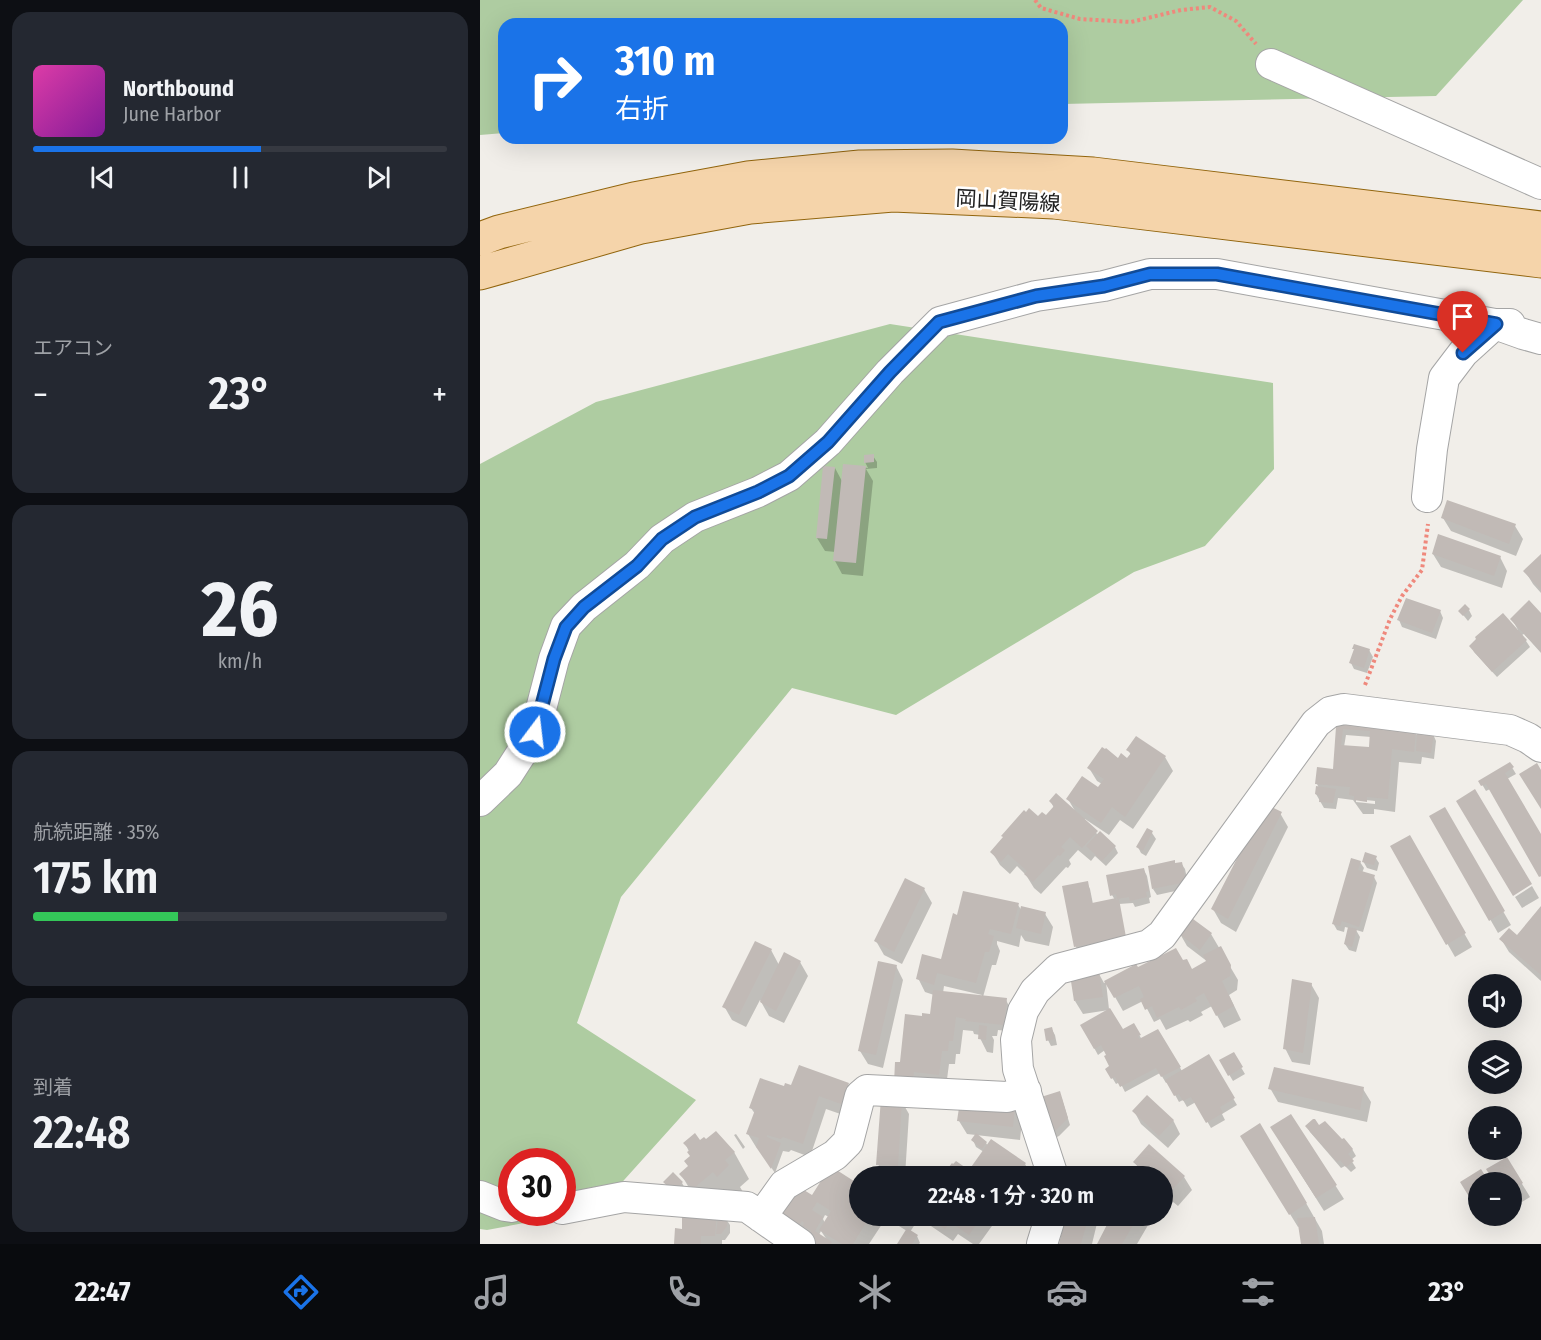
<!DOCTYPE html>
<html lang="ja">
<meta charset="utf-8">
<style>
body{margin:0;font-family:"Fira Sans Condensed","Noto Sans JP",sans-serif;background:#242831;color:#f1f3f6;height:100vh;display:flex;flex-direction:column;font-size:22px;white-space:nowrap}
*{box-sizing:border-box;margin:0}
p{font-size:20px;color:#9ea1a6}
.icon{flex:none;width:33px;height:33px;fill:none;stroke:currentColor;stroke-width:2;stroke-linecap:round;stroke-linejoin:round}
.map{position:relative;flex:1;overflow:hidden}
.panel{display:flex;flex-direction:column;gap:12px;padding:12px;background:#0d0f14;width:480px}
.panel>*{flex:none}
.banner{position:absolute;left:18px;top:18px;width:570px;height:126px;border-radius:18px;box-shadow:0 6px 24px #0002;background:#1a73e8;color:#fff;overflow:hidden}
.fabs{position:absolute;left:988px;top:974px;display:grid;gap:12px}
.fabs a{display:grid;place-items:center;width:54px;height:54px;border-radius:50%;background:#171b24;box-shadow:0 6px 24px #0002;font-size:30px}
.speed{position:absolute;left:18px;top:1148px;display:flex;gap:12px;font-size:30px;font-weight:700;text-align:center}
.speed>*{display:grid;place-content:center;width:78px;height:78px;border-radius:50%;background:#171b24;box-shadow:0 6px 24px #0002;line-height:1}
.speed .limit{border:9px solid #d22;background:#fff;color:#111}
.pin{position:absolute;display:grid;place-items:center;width:51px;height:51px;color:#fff;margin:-62px -26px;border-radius:50% 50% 50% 0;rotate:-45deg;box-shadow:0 0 6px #0007}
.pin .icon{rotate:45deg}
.me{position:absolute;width:66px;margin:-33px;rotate:15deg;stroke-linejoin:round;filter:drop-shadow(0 0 4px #0008)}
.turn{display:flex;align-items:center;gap:21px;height:126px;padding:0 18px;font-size:27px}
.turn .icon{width:78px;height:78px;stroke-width:2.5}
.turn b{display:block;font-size:42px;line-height:51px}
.big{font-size:45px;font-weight:600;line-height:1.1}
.panel .tile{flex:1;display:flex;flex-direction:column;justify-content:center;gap:9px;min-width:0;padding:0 21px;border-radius:18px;background:#242831}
.panel .dial{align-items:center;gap:0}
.dial b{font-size:78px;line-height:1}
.song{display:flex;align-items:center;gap:18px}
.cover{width:72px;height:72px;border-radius:9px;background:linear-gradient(135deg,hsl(320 70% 55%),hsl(290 70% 35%))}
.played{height:6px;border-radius:3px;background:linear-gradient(90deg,#1a73e8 55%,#363941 55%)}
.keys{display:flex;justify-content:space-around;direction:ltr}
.heat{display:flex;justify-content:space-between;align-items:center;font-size:33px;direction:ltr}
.charge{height:9px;border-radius:4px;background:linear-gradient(90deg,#34c759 35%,#363941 0)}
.trip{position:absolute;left:369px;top:1166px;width:324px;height:60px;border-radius:30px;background:#171b24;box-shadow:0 6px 24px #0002;font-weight:600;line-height:60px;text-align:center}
.menu{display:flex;height:96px;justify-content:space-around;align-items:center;background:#090b0e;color:#9ea1a6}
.menu .icon{width:42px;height:42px}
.menu .current{color:#1a73e8}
.menu b{font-size:27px;color:#f1f3f6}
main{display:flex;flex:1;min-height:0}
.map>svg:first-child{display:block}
.forest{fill:#aecca1;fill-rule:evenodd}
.shadow{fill:#0003;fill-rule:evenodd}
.building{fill:#c1bab6;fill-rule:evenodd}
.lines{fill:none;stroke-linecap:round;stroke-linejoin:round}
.street-casing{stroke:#a5a5a5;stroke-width:32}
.primary-casing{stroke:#92650d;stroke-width:35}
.path{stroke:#ef887c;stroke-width:4;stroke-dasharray:3 3;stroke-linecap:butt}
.street{stroke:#fff;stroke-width:30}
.primary{stroke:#f5d4aa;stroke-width:33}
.route-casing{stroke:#114b97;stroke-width:15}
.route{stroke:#1a73e8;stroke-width:10}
.labels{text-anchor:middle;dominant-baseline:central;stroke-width:5;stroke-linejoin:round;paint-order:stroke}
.street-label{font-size:21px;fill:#212121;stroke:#fff}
</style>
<main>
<section class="panel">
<div class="tile">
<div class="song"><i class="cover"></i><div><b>Northbound</b><p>June Harbor</p></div></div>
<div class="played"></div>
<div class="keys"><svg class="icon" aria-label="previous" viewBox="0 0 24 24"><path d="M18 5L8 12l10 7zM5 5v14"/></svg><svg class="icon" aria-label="pause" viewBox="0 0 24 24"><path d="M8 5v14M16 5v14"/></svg><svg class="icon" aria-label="next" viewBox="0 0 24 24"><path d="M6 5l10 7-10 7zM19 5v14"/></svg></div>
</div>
<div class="tile"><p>エアコン</p>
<div class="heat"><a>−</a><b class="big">23°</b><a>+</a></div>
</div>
<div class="tile dial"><b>26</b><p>km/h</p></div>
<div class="tile"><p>航続距離 · 35%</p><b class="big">175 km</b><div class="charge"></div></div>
<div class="tile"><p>到着</p><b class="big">22:48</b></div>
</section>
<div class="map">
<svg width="1061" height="1244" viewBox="0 0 1061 1244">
<rect width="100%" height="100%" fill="#f1eee9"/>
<path class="forest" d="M0,0H1043L956,96L582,104V24H24V133L0,135Z
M410,324L793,383L794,469L725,546L654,572L416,715L312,688L141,897L97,1023L216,1100L118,1209L7,1230L0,1229V464L116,402ZM32,1161H82V1212H32Z"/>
<path class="shadow" d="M393,456L397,462V468L386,469L393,481L383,576L362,574L355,561L356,552L345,551L337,538L355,468L363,483L365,465L388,468L385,462Z
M963,518L1035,526L1043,539L1036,556L971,531Z
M953,554L1020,557L1027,571L1022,588L961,567Z
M1061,558V593L1053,584L1045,571Z
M989,610L992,616L988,621L980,611Z
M960,611L963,618L956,639L922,627L919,620Z
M1061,615V653L1044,634L1042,635L1050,647L1017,677L994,652L991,646L1038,630L1032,619Z
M874,648L889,650L893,657L887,673L874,669L871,663L875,651Z
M858,728L935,731L938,737L953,734L956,741L954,759L942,757L941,764L919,762L915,812L894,809V814H883L873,800L858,798L856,809L844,808L836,794L839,788L837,784L855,770ZM866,735L891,737L890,748L864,747ZM876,799L895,801V804L876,802Z
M657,738L685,757L693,771L653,829L640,820L629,835L605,819L604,820L618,835L635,847L638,853L626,866L615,856L611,861L598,850L589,860L591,864L588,868L586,867L561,894L554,888L546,875L537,866L530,874L520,865L512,852L558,818L566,817L574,808L571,802L595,811L588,799L618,789L622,784L617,781L609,768L638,760H648L651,755L648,750Z
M1030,764L1036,774L1027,779L1061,837V877L1010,789L1006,791L1000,781Z
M964,809L1031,925L1018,933L951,816Z
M800,813L808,827L756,932L741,923L733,909Z
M668,830L672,833L676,839L666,856L661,853L658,847Z
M929,837L992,947L975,957L912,847Z
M895,857L899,863L897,871L887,868L883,861Z
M880,862L884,868L882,873L894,877L897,883L883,932L876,930L880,937L876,952L869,950L865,944L869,928L865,927L864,932L857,930L853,923Z
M701,863L705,869L709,888L677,895L673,889L696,864Z
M664,870L667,876L671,897L669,898L670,903L655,907L653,903L639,904L646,944L599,953L596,947L584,887L607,883L610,889L613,904L635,900L632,895Z
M1052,886L1059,898L1042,908L1035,897Z
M444,889L452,903L422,964L404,955L396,941Z
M538,905L542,911L565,914L573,927L569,946L545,941L541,935L539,947L517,941V944L520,951L516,965H512L503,997L526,1000L529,1006L527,1031L518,1030L517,1036H512L514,1040L513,1053L507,1052L500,1038V1035L494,1034L493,1031L483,1030L480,1054H476L475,1064H469L466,1087L440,1097L421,1064L443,1017L452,1016L454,995L445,992L438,978L462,961L478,917ZM464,986L502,995L501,997L463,993Z
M1061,909V981L1029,952L1021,939L1038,938Z
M710,918L731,934L758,980L757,990L749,995L761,1020L744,1028L732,1006L721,1012L723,1015L710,1022L708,1020L686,1030L680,1019L674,1022L663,1001L643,1011L626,981L657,969L702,962L712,970L728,962L707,946L699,932Z
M291,950L299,965L320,962L328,976L304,1023L289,1016L280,1000L266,1027L252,1020L244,1006Z
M416,966L423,980L403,1068L388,1064L380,1051Z
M619,974L624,983L626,982L629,1009L642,1031L654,1025L662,1040L678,1031L702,1071L728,1056L757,1105L742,1114L745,1120L731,1128L716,1102L707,1107L703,1100L699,1102L688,1082L686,1083L680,1073L645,1092L640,1082L636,1084L627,1069L631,1066L625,1050L618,1055L602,1026L629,1010L603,1014L595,1001Z
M831,984L839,998L830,1065L812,1062L805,1048Z
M571,1028L575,1035L577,1045L571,1046L568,1040Z
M753,1054L765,1074L753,1081L741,1061Z
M368,1084L375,1097L369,1117L346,1109L330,1157L311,1150L309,1152L303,1151L295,1173L278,1148L276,1147L268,1134L275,1114L271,1108L305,1088Z
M790,1088L883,1089L891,1102L887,1122L798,1102Z
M579,1093L582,1099L590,1125L579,1136L577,1137L573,1131Z
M421,1100L429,1114L425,1176H404L398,1164Z
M534,1108L542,1121L540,1140L487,1134L479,1121Z
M654,1111L693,1120L700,1134L688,1148L661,1124Z
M811,1116L864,1199L844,1211L800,1141Z
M827,1126L839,1127L872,1149L876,1156L871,1160L876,1168L871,1172L865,1166L861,1168L830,1132Z
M256,1134L265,1147L263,1149L254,1135Z
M493,1140L506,1143L508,1146L545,1164L552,1176H464L489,1172L504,1152L496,1147Z
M220,1142L254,1152L269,1179L260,1187L263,1192L246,1219L250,1225V1233L245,1240H242V1244H195L204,1230V1212L200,1208L185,1182L202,1183L217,1209L216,1200L201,1174L209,1167L211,1156L205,1143Z
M770,1149L826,1203L842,1231L844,1244H822L820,1226L818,1227Z
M1027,1159L1050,1197L1032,1208V1182H1016Z
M655,1162L704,1177L712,1190L698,1206L682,1193V1176H663Z
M332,1197L380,1215H441L430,1232L437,1236L440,1243L439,1244H419L427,1231L406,1218L389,1244H327L302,1232ZM345,1215L349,1217L345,1223L343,1219ZM341,1231L347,1240L339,1235Z
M443,1215H528L522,1223L517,1219L499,1244H493L478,1234L473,1241L448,1224Z
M588,1215H619L612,1244H580Z
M634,1215H674L657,1244H618Z
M1002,1215H1015L1005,1221Z"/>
<path class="building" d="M394,454V462L384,463V455Z
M363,464L386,466L376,563L353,561Z
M343,466L355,467L347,539L336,538Z
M967,500L1036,524L1029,544L961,518Z
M958,534L1021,556L1014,576L952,554Z
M1061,554V590L1043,571Z
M926,598L961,610L952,633L917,620Z
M1049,600L1061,613V652L1030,619Z
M985,604L990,609L983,616L978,611Z
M1023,613L1047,640L1012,672L989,646L996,639L995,637Z
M874,644L890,649L884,668L869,663L874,649H872Z
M860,724L936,730L934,752L912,749L908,799L887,797V802L874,800V796L869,795L870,787L835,784L837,767L853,769L856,727ZM863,729L890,731L889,747L861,745Z
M937,732L954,733L951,753L936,751Z
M656,736L686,756L645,817L632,807L621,823L586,799L602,776L618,787L624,779L607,768L622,747L625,749L626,748L638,758L641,753L647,758L651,753L646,750Z
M1030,762L1034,767L1025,773L1061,834V876L1059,877L1006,784L1001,786L998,781Z
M1057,763L1061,770V809L1039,774Z
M836,786L856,789L853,803L839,802L840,796L835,794Z
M995,789L1052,884L1033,896L976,801Z
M576,793L618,831L602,848L590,837L581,847L585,850L580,856L578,855L553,882L544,874L547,871L528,854L521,862L510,852L523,837L521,836L544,810L546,812L549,808L558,816L562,812L566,815L574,806L569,801Z
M785,804L802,812L748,919L731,909Z
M965,807L1025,911L1009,921L949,816Z
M667,828L673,831L663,851L656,847Z
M620,831L636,846L622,861L606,846Z
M930,835L986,933L966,945L910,846Z
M885,852L897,856L894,865L882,862Z
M871,858L881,861L878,870L895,875L879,927L862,921L860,926L852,924Z
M695,860V863L702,862L706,882L672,889L668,866Z
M664,868L669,891L666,892L667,897L650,901L649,897L637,899L636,894L630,896L626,875Z
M425,878L445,888L414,952L394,941Z
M608,881L612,903L636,898V900L639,899L646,937L594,947L582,886Z
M483,891L539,903L531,934L510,929L508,934L514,936L509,952H505L496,983L457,973L454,985L436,979L442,954L461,959L473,913L477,915Z
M541,906L566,912L561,934L536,928Z
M1061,906V975L1019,939L1029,928L1037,935Z
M709,916L732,933L720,950L697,932Z
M868,927L877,929L872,947L864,944Z
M275,941L292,949L259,1015L242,1007Z
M741,946L751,965L750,976L742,981L754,1006L736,1016L724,993L715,998L717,1001L701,1010L699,1007L677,1018L672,1006L665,1010L660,999L664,997L659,986L634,998L624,981L656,964L658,967L696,948L703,960L707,959L712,969L726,961L723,955Z
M304,952L321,961L296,1011L280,1002Z
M398,961L417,965L396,1055L378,1051Z
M619,972L623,997L594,1001L590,975Z
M812,979L832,983L823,1053L803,1049Z
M453,990L527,998L524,1025L485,1021L486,1019L476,1017L473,1041H469L468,1051H462L459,1075L434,1072L432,1084L414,1083L415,1062H420L425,1014L442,1016V1013L450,1014Z
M630,1008L643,1029L654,1023L661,1035L658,1036L659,1039L678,1029L701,1067L681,1077L676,1068L640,1087L635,1077L631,1079L625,1069L629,1066L624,1056L626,1055L621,1045L614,1049L600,1025Z
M499,1025L507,1026L506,1040L498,1039Z
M572,1027L575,1039L566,1041L564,1029Z
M754,1052L763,1067L748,1076L739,1060Z
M729,1054L755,1098L740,1107L743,1113L726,1123L711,1097L703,1101L699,1094L694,1096L685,1080Z
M319,1065L369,1083L361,1104L339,1096L323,1144L303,1137L301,1139L287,1135V1137L301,1143L291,1169L276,1147L279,1138L266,1134L275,1110L269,1108L280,1078L304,1086L305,1083L311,1085Z
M794,1067L884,1087L880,1110L788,1089Z
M580,1091L588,1118L576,1130L572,1131L561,1097Z
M667,1095L694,1120L679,1136L652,1111Z
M401,1098L422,1099L418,1166L396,1165Z
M480,1101L535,1106L533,1127L477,1121Z
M811,1114L857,1185L836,1198L790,1127Z
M833,1119H835L839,1125L845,1121L862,1139L864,1138L873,1149L868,1154L874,1161L866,1167L860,1160L857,1162L825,1126Z
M780,1123L827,1203L809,1215L760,1136Z
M236,1131L255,1152L245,1160L249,1165L237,1177L233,1172L213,1189L199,1174L208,1166L204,1161L210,1156L207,1152L210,1150L203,1143L215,1133L220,1140L224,1137L226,1139Z
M496,1133L507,1142L502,1149L491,1140Z
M511,1139L546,1163L539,1172L544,1176L546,1173L549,1175L550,1173L554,1176H462L472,1163L473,1164L476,1161L489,1170Z
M669,1144L705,1176L689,1193L682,1187V1176H669L653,1162Z
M1027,1157L1043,1183L1032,1190V1182H1014L1006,1169Z
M352,1167L380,1185V1215H391L373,1244H362L339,1230L351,1211L337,1202L332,1210L343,1217L335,1231L352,1242L351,1244H327L324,1242L331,1231L323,1226L324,1223L322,1221L314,1232L292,1219L319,1187L332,1195L346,1173Z
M388,1169L400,1176H384Z
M1001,1169L1009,1182H999V1207L996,1208L980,1182Z
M193,1172L203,1182L193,1191L183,1182Z
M202,1209L237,1211L235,1236H221V1244H194L195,1228L202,1229Z
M445,1215H503L489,1235L470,1222L465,1229Z
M586,1215H609L601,1244H579Z
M632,1215H659L642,1244H617Z
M238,1217L247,1218V1226L241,1234H236Z
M835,1217L839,1244H821L817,1218Z
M427,1228L438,1235L432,1244H417Z"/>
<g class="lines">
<defs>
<path id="street" d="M791,64L1061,184
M947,497L952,449L964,378L983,353L1015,324H1030
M0,801L28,774L55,732L74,659L86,626L104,607L157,565L182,539L215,517L278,492L309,476L348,442L410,372L460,322L556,296L624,286L670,274H737L1015,324L1043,334L1061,339
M573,1176L538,1069L536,1040L543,1011L555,991L578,969L669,945L682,935L836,723L850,712L864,709L1030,730L1048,738L1061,747
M0,1196L25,1206L32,1207
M82,1209L144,1197L267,1207L320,1244
M281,1217L304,1185L355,1155L368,1142L380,1096L387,1090L527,1097L546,1091
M562,1244L571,1215"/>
<path id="primary" d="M0,239L19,232L154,199L268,178L380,167L472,166L613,174L1061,228
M0,273L161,227L270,207L413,195L574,202L1061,261"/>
</defs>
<use href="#street" class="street-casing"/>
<use href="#primary" class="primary-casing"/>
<path class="path" d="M555,0L561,8L600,19L651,22L701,10L730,7L756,21L776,44
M885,685L910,619L922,596L942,570L948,524"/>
<use href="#street" class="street"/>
<use href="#primary" class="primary"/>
</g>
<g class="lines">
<defs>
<path id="route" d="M55,732L74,659L86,627L104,607L157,566L182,539L215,517L278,492L309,476L348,442L410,372L459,322L556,296L624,286L670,274H737L1016,324L983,353"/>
</defs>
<use href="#route" class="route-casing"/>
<use href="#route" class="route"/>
</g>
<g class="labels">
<g class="street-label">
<text transform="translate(528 201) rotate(3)">岡山賀陽線</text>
</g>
</g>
</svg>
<div class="fabs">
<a><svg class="icon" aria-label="sound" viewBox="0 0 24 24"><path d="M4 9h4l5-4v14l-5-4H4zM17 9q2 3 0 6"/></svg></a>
<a><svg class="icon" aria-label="layers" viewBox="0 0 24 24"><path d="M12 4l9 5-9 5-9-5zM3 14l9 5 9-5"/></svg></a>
<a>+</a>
<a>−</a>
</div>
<div class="speed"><div class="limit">30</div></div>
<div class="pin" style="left:983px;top:353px;background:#d93025"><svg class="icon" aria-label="arrive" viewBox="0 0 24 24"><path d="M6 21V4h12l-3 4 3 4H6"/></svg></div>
<svg class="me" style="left:55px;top:732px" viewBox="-20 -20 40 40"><circle r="17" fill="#1a73e8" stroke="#fff" stroke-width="3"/><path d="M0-11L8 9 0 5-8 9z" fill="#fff"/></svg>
<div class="trip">22:48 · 1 分 · 320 m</div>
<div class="banner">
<div class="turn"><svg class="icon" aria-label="right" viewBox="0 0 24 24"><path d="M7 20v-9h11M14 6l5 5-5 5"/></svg><div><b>310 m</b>右折</div></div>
</div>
</div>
</main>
<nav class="menu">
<b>22:47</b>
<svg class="icon current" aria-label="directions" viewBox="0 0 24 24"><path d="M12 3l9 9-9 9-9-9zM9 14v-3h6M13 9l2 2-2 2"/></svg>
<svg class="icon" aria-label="music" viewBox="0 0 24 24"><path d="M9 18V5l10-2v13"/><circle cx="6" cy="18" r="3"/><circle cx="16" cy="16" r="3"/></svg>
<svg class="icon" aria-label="phone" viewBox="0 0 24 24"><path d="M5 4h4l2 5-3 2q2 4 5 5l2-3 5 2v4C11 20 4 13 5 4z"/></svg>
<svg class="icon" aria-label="climate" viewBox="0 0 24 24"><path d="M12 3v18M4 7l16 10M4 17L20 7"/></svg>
<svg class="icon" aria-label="car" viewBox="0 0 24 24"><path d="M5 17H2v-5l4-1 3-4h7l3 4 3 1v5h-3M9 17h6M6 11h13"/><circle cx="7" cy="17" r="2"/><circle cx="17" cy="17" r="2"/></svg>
<svg class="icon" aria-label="filters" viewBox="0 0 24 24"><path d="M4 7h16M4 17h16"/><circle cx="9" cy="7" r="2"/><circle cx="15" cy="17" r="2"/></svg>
<b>23°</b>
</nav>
